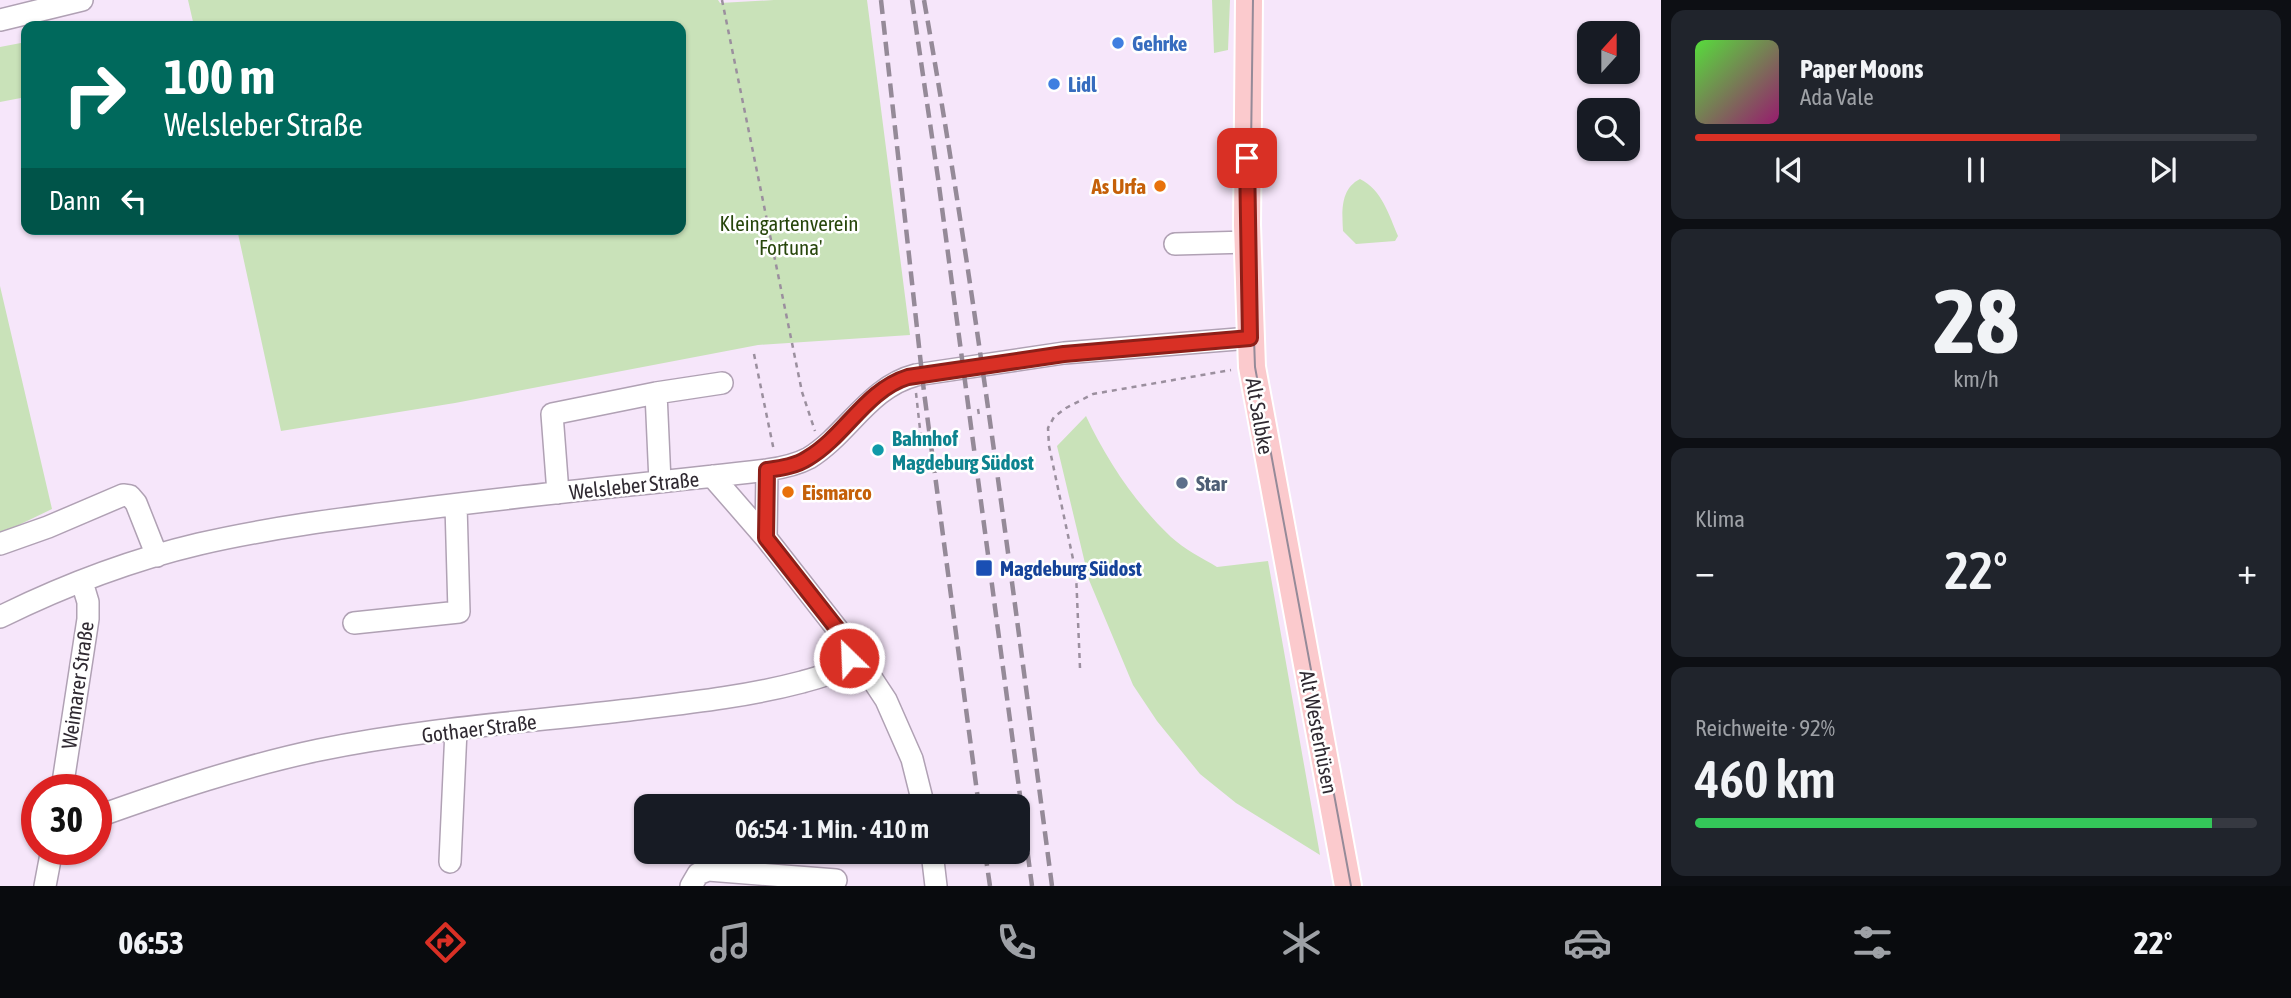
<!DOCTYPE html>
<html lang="de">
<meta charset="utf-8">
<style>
body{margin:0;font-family:"Asap Condensed",sans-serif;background:#20242c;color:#f1f3f6;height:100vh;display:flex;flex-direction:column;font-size:26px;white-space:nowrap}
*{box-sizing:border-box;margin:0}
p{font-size:23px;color:#9ea1a6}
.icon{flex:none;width:38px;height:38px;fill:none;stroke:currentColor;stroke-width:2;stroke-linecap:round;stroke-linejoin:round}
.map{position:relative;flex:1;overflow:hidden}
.sheet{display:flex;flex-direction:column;gap:10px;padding:10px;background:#0d0f14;width:630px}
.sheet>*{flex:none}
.guide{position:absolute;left:21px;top:21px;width:665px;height:214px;border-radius:14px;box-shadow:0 2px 5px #0004;background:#00695c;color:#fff;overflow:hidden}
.needle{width:46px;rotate:21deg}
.buttons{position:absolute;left:1577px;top:21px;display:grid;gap:14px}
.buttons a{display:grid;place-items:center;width:63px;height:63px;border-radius:14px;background:#171b24;box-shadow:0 2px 5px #0004;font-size:35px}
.speed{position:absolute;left:21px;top:774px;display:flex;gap:14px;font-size:35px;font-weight:700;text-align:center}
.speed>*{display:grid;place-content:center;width:91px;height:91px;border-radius:50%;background:#171b24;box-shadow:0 2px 5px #0004;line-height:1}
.speed .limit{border:10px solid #d22;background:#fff;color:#111}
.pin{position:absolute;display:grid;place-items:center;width:60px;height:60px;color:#fff;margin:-30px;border-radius:14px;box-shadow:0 4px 10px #0006}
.me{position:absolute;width:77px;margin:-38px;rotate:336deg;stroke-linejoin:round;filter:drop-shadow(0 0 5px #0008)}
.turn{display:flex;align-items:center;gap:24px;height:147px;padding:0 28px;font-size:32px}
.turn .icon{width:91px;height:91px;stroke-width:2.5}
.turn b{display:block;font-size:49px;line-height:60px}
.then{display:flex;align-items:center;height:66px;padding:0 28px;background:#0003;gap:14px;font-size:26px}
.big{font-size:52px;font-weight:600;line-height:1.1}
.sheet .tile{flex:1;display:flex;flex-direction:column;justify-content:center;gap:10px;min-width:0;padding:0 24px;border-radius:14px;background:#20242c}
.sheet .dial{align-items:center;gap:0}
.dial b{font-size:91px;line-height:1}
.song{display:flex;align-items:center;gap:21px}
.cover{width:84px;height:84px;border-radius:10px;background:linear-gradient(135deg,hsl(110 70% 55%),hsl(320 70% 35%))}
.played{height:7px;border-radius:4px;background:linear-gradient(90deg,#d93025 65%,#363941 65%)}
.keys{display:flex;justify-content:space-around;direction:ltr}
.heat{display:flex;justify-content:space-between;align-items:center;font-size:38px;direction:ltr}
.charge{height:10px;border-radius:5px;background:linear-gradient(90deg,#34c759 92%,#363941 0)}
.trip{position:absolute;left:634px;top:794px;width:396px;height:70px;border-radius:14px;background:#171b24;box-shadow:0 2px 5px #0004;font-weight:600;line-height:70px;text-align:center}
.dock{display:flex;height:112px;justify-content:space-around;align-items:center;background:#090b0e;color:#9ea1a6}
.dock .icon{width:49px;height:49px}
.dock .on{color:#d93025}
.dock b{font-size:32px;color:#f1f3f6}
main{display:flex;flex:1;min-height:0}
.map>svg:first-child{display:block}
.green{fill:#c9e2b9}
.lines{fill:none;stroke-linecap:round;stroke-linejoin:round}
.minor-casing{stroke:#b0a1b4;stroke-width:24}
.major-casing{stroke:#fff;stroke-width:30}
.path{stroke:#9b8f9e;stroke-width:2.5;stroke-dasharray:5 5;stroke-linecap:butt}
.minor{stroke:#fff;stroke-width:21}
.major{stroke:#fbcacd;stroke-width:26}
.tram{stroke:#958a98;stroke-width:2}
.rail{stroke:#958a98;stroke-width:4.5;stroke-dasharray:14 7;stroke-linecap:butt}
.route-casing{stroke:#8d1f18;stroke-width:18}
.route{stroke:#d93025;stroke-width:12}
.shop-dot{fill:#3f7fe0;stroke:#fff;stroke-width:2.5}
.food-dot{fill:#e8710a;stroke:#fff;stroke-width:2.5}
.culture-dot{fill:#0f9aa8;stroke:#fff;stroke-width:2.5}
.service-dot{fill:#5c6f8a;stroke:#fff;stroke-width:2.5}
.transit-dot{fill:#1a4fb4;stroke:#fff;stroke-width:2.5}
.labels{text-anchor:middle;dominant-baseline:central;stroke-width:5;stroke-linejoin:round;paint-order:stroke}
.shop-label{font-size:21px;font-weight:bold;fill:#366cbe;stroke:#fff;text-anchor:start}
.food-label{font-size:21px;font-weight:bold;fill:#c56008;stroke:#fff;text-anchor:end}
.park-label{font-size:21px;fill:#27460b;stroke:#fff}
.street-label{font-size:21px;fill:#2f2931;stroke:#fff}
.culture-label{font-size:21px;font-weight:bold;fill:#0d838f;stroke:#fff;text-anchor:start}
.service-label{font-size:21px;font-weight:bold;fill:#4e5e75;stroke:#fff;text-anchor:start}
.transit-label{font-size:21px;font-weight:bold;fill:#164399;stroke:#fff;text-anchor:start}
</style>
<main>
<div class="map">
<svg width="1661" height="886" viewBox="0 0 1661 886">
<rect width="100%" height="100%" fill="#f6e6fa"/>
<path class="green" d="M188,0H718L720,3L774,0H867L910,335L758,345L455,403L281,431L237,229H681V26H194Z
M1212,0H1230L1228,50L1214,53Z
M26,42V97L0,102V47Z
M1360,179C1382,190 1389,215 1398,236L1395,241L1356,244L1343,231C1342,212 1340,189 1360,179Z
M0,286L52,509L0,534Z
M1086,416C1106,459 1135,503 1171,537C1184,549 1202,558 1217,567L1268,561L1320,855L1236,803L1200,774L1157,721L1133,685L1089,580L1057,446Z"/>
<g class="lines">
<defs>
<path id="minor" d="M0,20L82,0
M1175,244L1248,242
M767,470L766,538L849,644L886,700L912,759L924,807
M712,476L766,538
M660,482L656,393L722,383
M558,493L552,414L656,393
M0,544L48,527L123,495L130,496L136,503L157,556
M0,617C63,586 131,560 199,544C277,526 356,517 435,507C545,493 656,483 767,470C781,468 796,465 809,458C848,434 869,387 916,375L1064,353L1250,338
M354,623L459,612L456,505
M62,789L88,619V602L82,582
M96,817C169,791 243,766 319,750C421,729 526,722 629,710C687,703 745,697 802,682C815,678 835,674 845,664C851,658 851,651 849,644
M932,852L936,886
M450,862L456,730
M45,886L52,849
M691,886L698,874L708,870L836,880"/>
<path id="major" d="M1249,0L1247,225L1252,367L1348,886"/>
</defs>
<use href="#minor" class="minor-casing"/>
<use href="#major" class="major-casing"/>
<path class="path" d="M722,0L802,392L815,431
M754,354L774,451
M916,393L921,438
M978,409L979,415
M1080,668L1076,573L1049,446L1048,428L1054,417L1066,408L1093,394L1231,370"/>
<use href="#minor" class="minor"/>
<use href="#major" class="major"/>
<path class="tram" d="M1253,0L1250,221L1255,367L1351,886"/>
<path class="rail" d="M881,0L924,392L979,807
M912,0L938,178L1032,886
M924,0C976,294 1013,590 1052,886
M985,852L990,886"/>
</g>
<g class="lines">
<defs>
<path id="route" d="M849,658V644L766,538L767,470C781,468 796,466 808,458C845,436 866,390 908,377L1064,354L1250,338L1247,158"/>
</defs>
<use href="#route" class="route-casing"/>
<use href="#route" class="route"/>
</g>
<g class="shop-dot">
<circle cx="1118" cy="43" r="7"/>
<circle cx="1054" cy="84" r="7"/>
</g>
<g class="food-dot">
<circle cx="1160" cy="186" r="7"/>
<circle cx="788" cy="492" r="7"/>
</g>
<circle class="culture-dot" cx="878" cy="450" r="7"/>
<circle class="service-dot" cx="1182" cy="483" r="7"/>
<rect class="transit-dot" x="975" y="559" width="18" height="18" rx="3.5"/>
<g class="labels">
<g class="shop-label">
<text x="1132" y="43">Gehrke</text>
<text x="1068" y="84">Lidl</text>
</g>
<g class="food-label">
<text x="1146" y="186">As Urfa</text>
<text x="802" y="492" text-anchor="start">Eismarco</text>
</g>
<g class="park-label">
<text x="789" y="223">Kleingartenverein<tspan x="789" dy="24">'Fortuna'</tspan></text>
</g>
<g class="street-label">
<text transform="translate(1260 416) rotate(80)">Alt Salbke</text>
<text transform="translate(634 485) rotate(-6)">Welsleber Straße</text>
<text transform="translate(77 685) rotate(-82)">Weimarer Straße</text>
<text transform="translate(479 728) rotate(-7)">Gothaer Straße</text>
<text transform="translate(1319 732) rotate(79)">Alt Westerhüsen</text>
</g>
<g class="culture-label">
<text x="892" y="438">Bahnhof<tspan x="892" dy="24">Magdeburg Südost</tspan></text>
</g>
<g class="service-label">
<text x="1196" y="483">Star</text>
</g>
<g class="transit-label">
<text x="1000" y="568">Magdeburg Südost</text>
</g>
</g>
</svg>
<div class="buttons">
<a><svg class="needle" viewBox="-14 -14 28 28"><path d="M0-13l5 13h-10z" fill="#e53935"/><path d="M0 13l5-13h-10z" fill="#9ea1a6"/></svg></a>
<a><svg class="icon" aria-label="search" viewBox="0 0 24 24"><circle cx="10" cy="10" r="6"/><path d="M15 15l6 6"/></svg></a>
</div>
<div class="speed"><div class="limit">30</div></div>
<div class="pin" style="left:1247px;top:158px;background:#d93025"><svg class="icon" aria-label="arrive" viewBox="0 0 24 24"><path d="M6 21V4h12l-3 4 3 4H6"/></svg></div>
<svg class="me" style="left:849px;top:658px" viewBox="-20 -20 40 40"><circle r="17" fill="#d93025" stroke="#fff" stroke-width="3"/><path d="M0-11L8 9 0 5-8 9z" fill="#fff"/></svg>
<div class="trip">06:54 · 1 Min. · 410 m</div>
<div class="guide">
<div class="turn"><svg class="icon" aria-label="right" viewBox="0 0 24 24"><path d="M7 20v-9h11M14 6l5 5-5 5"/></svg><div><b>100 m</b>Welsleber Straße</div></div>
<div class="then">Dann<svg class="icon" aria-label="left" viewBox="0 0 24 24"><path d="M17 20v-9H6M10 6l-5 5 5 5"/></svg></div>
</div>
</div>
<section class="sheet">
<div class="tile">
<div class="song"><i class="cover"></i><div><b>Paper Moons</b><p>Ada Vale</p></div></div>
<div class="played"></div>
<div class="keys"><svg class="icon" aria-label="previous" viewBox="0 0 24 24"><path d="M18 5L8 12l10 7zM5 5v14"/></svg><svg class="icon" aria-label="pause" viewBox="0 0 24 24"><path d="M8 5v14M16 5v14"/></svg><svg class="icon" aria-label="next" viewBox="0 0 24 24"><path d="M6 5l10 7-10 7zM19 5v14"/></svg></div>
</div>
<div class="tile dial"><b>28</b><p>km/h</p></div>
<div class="tile"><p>Klima</p>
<div class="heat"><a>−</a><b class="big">22°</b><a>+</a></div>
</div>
<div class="tile"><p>Reichweite · 92%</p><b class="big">460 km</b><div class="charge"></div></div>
</section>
</main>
<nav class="dock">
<b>06:53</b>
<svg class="icon on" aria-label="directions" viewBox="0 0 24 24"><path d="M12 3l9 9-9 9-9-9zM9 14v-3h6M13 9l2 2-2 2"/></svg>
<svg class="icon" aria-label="music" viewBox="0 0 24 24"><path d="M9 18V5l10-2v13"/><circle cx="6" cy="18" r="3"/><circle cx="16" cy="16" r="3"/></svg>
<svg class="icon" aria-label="phone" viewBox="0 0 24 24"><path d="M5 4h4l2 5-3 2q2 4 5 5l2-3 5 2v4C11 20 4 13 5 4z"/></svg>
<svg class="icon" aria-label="climate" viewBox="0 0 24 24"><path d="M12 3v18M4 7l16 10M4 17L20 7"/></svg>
<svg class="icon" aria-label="car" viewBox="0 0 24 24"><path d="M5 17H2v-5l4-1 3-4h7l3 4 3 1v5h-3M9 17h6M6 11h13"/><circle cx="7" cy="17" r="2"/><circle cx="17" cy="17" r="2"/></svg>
<svg class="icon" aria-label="filters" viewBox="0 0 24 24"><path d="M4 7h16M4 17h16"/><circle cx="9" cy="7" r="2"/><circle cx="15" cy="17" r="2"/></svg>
<b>22°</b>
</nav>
